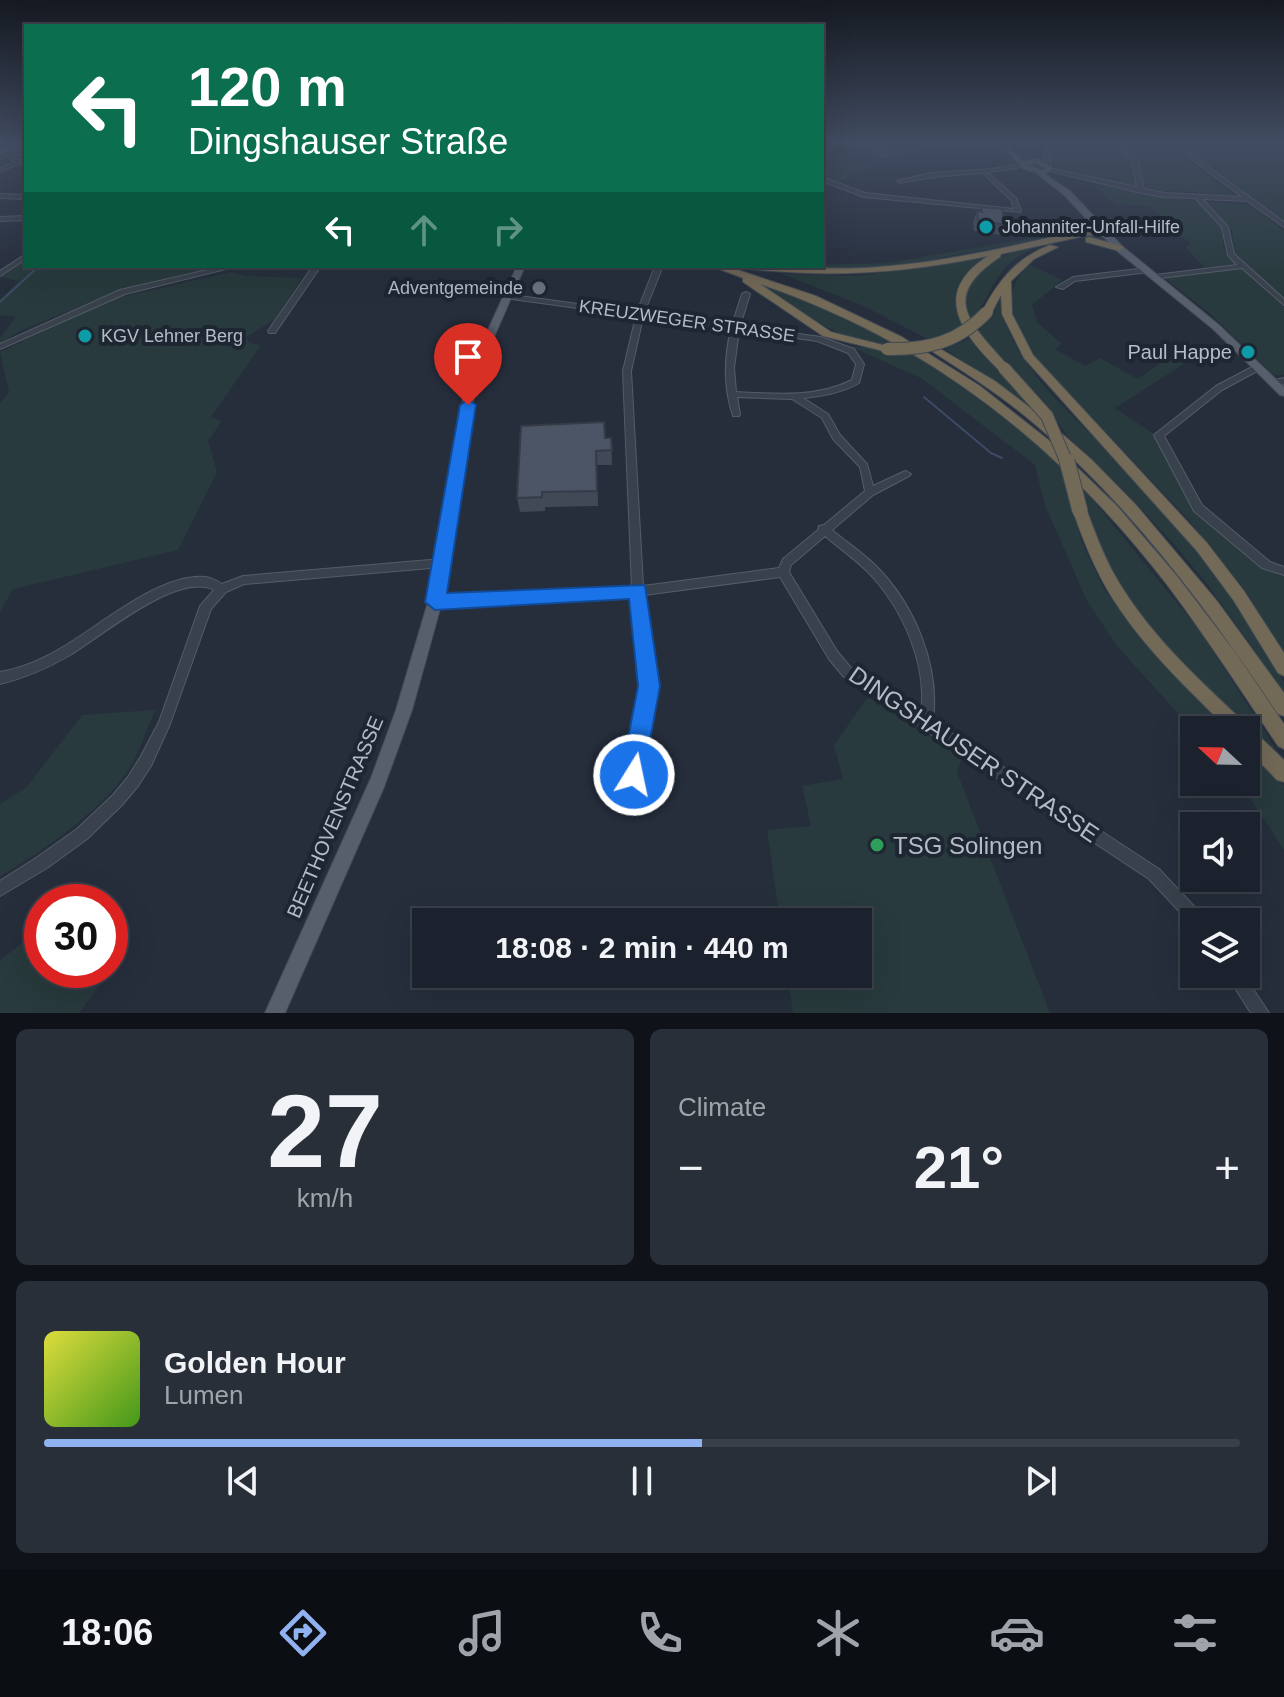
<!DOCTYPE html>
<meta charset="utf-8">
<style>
body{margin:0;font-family:Helvetica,sans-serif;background:#292f39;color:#f1f3f6;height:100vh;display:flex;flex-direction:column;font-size:30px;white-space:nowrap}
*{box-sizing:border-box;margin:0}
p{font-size:26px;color:#a0a4aa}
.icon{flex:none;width:44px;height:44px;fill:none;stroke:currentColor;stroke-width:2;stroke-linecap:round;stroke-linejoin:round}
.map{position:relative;height:1013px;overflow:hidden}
.sheet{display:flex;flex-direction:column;gap:16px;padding:16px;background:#0f1319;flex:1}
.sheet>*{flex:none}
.hud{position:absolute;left:24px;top:24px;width:800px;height:244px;border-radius:0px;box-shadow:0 8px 32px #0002,0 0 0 2px #3a3f49;background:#0b6e4f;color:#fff;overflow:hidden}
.needle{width:52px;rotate:292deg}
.tools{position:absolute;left:1180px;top:716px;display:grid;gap:16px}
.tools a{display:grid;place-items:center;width:80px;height:80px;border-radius:0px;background:#1c222d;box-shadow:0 8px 32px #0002,0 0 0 2px #3a3f49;font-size:40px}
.speed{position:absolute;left:24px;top:884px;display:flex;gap:16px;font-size:40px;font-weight:700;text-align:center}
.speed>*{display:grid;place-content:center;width:104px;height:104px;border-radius:50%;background:#1c222d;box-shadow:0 8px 32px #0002,0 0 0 2px #3a3f49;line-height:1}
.speed .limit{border:12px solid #d22;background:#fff;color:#111}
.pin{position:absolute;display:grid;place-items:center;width:68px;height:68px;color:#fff;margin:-82px -34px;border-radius:50% 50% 50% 0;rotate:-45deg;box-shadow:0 0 8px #0007}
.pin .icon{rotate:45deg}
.me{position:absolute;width:88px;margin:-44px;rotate:10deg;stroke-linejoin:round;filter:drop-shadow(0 0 6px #0008)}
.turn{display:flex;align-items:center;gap:28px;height:168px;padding:0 32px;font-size:36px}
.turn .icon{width:104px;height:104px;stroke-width:2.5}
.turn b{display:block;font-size:56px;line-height:68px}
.lanes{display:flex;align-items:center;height:76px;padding:0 32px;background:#0003;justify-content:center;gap:40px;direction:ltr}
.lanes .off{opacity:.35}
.big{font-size:60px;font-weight:700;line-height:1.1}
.sheet .card{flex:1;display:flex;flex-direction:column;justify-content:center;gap:12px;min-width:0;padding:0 28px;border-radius:12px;background:#292f39}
.sheet .dial{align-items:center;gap:0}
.dial b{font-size:104px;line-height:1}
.song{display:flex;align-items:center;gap:24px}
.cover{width:96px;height:96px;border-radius:12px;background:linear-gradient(135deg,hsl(60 70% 55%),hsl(100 70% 35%))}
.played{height:8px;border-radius:4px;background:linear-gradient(90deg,#91b2f1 55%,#3a3f49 55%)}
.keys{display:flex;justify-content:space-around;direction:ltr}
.heat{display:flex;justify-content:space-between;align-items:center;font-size:44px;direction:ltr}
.sheet .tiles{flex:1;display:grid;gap:16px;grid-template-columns:1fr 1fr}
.card:last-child{grid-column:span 2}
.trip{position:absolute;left:412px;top:908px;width:460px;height:80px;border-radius:0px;background:#1c222d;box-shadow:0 8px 32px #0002,0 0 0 2px #3a3f49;font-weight:700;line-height:80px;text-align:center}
.menu{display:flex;height:128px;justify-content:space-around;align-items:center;background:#0b0e12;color:#a0a4aa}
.menu .icon{width:56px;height:56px}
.menu .active{color:#91b2f1}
.menu b{font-size:36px;color:#f1f3f6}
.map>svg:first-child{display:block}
.green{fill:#283a3d}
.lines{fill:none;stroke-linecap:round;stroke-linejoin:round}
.stream{stroke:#3c4b64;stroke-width:2}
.minor-casing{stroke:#545c68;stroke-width:2}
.major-casing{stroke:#424a56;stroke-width:2}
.highway-casing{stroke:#414955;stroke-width:2}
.minor{fill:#39414d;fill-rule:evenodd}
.major{fill:#575f6d;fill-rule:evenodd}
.highway{fill:#726957;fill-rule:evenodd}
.highway-bridge-far1-casing{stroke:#414955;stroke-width:14;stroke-linecap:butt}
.highway-bridge-casing{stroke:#414955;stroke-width:17;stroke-linecap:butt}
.highway-bridge-far1{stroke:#726957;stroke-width:12}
.highway-bridge{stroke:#726957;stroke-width:15}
.wall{fill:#414957}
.shaded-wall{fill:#353c47}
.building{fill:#4c5565;stroke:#353c47;stroke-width:2}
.route{fill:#1a73e8;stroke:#114b97;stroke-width:2}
.culture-dot{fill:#0f9aa8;stroke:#1e2632;stroke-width:3}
.worship-dot{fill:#6b7280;stroke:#1e2632;stroke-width:3}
.leisure-dot{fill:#2e9e5b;stroke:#1e2632;stroke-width:3}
.labels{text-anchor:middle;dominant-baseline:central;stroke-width:8;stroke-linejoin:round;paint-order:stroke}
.far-poi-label{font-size:18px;fill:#b5bcc8;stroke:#1e2632;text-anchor:start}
.far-street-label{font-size:18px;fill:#b5bcc8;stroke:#1e2632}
.poi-label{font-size:20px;fill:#b5bcc8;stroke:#1e2632;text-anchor:end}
.street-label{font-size:20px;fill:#b5bcc8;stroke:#1e2632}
.near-street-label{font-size:24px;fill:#b5bcc8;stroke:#1e2632}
.near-poi-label{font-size:24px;fill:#b5bcc8;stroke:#1e2632;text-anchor:start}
</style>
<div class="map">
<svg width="1284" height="1013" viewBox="0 0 1284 1013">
<rect width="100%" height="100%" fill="#262e3c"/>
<path class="green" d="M1056,142H1112L1133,164L1137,188L1058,168L1050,162Z
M1119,142H1165L1233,195L1146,189L1139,161Z
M1178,142H1284V220Z
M837,153L868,168L838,182L822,176V162Z
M1096,185L1198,202L1219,223L1224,234L1223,247L1235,264L1205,268L1185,247L1191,243L1174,232L1182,231L1150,207L1115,204L1094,187Z
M1204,202L1249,205L1284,230V299L1235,255L1232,231Z
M1088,235C1061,241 1026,245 1007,266C991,283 985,306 969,323C964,308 962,290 973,276C990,254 1062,234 1088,235Z
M1033,238L1037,240L869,271L767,266L888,263Z
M992,255C959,272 948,294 964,328L934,342L859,304L782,274L859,276Z
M26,259V266H228L122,289L18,332L0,344V338L16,317L0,315V299L19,281L0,277Z
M1029,265L1063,280L1032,305L1037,322L1062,344L1055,349L1085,366L1100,358L1138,379L1176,352L1190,360L1115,408L1154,434L1190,502L1284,573V653L1245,590L1187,518L1034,356C1014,326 998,294 1029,265Z
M1229,268L1243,270L1284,307V375H1273L1212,315L1165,278Z
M231,272L247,276L302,278L274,320L246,337L249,343L261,345L211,417L222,421L208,441L217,472L178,550L13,589L0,612V403L9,392L0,352L112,299Z
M754,281L836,313L903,346C842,345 802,314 754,281Z
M1001,295C1002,365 1094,433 1139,481C1167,512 1197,545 1221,579C1245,611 1264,648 1284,683V692L1208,585L1173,543L1116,482L1068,437L1043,400L976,334L992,314Z
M970,338L1041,414L945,349Z
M849,346L916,353L1016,424L1063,468L1081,540L1103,587L1142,640L1231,730L1194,731L1117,646L1086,599L1045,505L1035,465L921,378Z
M1080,484L1200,631L1284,762C1214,697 1128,630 1093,538C1087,521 1084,501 1080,484Z
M868,697L962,757L957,772L1050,1013H793L787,974H858V922H780L767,830L811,826L802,786L843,779L834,745Z
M155,710C148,727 141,746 133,762C112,803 40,854 0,876V804L27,787L82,715Z
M1246,745L1284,786V850L1239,782H1246Z
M42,928V970L112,969L79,1013H0V960Z"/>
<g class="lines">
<path class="stream" d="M0,302L39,266
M924,397L991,453L1002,458"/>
<defs>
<path id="minor" d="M1047,142H1053L1050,164L1047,166L1044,164Z
M1113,142H1119L1138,161L1144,189L1165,193L1242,197L1169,142H1175L1284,222V227L1247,201L1202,199L1228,227L1234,254L1284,299V305L1242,268L1152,279L1151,277L1155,275L1237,265L1228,255L1222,227L1195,198L1165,197L1141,193L1046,170L1049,168L1137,187L1132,161Z
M26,149V153L12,156L15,159L26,161V165L20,163L0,172V168L14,162L6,157L0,159V155H3V152L9,153Z
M1023,163L1025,164V166C984,176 941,173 900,183L897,181L931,173L992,169Z
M988,173L1016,198L1021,211L1020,212L864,197L822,181V177L865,193L1014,209L1011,200L986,176L985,175Z
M0,194L26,195V199L0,198Z
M26,216V220L0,221V217Z
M26,254V259L0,276V271Z
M225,266H238L125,294L0,349V344L120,290Z
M313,266H321L275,333H269L268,331Z
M655,266H663L644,313L732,325L742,294L746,292L750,294L740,326L821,337L854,349L864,364L859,383C841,393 823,396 803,398L828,414L840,435L867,464L873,486L903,472L906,471L911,474L909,476L873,495L832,530C846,542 863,553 876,566C915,605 940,666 933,721L1159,869L1204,917L1207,922H1194V927L1149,879L843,676L829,659L780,577L644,595L655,686L641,775L639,780L634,782L629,780L627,775L643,686L633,596L435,607L431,605L429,602L431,599L435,597L632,587L623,371L636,316L505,298L501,296L505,294L637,312ZM643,317L731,329C724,358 724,389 733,416H739L740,414L737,397L792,399L822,418L833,439L860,467L865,491L824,525L819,526L818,530L783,559L779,568L643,586L631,371ZM739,330L817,341L848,353L856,364L852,380C817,398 774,394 736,392L734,368ZM825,536C839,548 855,559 868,572C902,607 928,664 921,714L851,668L837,651L789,572L791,565Z
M1146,268L1150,270L1149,272L1075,281L1063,289L1056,287L1073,277Z
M1256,365L1260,368L1259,370L1222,390L1164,436L1202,505L1270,562L1284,567V575L1262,568L1194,511L1154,435L1216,386Z
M1284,378V384L1272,386L1268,383L1269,381Z
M442,559L446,560L447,563L446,566L442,567L244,584L226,592L211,609L170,724L151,766L138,786L122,805L87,839L47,868L0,896V881L36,858L77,829L113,795L128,777L141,756L159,722L200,606L214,590C178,571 102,636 70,655C48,668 25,678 0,684V672C23,668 43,659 63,647C101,625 160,573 205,577C212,578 217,581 222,584L243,576Z
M1226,974H1243L1269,1013H1251Z"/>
<path id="major" d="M26,143V147L0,154V150Z
M1007,149H1011L1023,161L1037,159L1052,167V169L1045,174L1070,191L1122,246L1219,325L1284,387V396L1280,395L1213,329L1116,250L1064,195L1035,172L1024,169L1007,151ZM1036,163L1045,168L1043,170L1027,165Z
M517,266H525L477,376L442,602L412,710L384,787L285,1013H265L371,778L396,710L428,602L467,376Z"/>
<path id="highway" d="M1089,229L1109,234L1104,237L1089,235L1001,254L1000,257C936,299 974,326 1010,368L1004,372L1000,371C962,334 930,293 988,256C906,273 832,278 749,269L744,266C789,266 833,271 878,267C950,262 1019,244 1089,229Z
M1089,237L1122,246L1124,248L1119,251L1086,242V238Z
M1050,245L1058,247L1034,259L1011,281L1012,314L1033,355L1207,543L1244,591L1284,653V676L1278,673L1234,601L1197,551L1024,358L1002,314L1001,295L991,314L987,315L982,312C998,281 1016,258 1050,245Z
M711,266H726L816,296L902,337L980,386L1051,442L1117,506L1177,576L1235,652L1284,724V749L1278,746C1242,692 1207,638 1168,586C1060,445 928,341 760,284L831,332L891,347L893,349L887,352L823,336L743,282V278Z
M937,347L995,381L1045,419L1092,460L1136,505L1217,601L1284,693V716L1278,714C1208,610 1133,508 1037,426C1005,398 969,375 933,352V348Z
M1080,506L1085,507L1087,511C1095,532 1103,554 1114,574C1155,647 1225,702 1284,760V782L1277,780L1246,748V730H1229C1191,692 1151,655 1121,611C1099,580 1085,546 1073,511L1075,507Z"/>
</defs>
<use href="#minor" class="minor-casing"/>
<use href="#major" class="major-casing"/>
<use href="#highway" class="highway-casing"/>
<use href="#minor" class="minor"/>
<use href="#major" class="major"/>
<use href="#highway" class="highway"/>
<defs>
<path id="highway-bridge-far1" d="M887,349C927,350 959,342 987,312
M1004,368L1047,416L1067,463"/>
<path id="highway-bridge" d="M1067,461L1080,511"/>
</defs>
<use href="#highway-bridge-far1" class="highway-bridge-far1-casing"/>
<use href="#highway-bridge" class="highway-bridge-casing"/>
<use href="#highway-bridge-far1" class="highway-bridge-far1"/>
<use href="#highway-bridge" class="highway-bridge"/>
</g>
<path class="wall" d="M855,142H936L934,146L884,159Z
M981,207L1005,225L1001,235L974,231L973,222L977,211L979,212Z
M605,438H611L612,465H597L598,506L545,507V511L520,512L517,498Z"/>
<path class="shaded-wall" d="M903,142H936L934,146L884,159L887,146Z"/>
<path class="building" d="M880,142H903L887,146Z
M981,207L1002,209L1005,225L978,220L977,211L982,212Z
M604,422L605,438H611L612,450L596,451L597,491L542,492V497L517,498L521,426Z"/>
<linearGradient id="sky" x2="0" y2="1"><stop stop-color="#151921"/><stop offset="0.5" stop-color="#414c61"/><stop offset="1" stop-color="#414c61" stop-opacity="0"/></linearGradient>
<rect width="1284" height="284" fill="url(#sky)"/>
<path class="route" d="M468,399L476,405L447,593L645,585L660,686L642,784L634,787L625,784L621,775L638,686L629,599L435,610L425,602L460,405Z"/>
<g class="culture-dot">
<circle cx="986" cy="227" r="8"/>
<circle cx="85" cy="336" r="8"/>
<circle cx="1248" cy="352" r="8"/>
</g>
<circle class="worship-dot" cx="539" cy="288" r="8"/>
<circle class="leisure-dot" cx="877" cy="845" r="8"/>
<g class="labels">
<g class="far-poi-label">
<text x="1002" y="227">Johanniter-Unfall-Hilfe</text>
<text x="523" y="288" text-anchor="end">Adventgemeinde</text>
<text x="101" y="336">KGV Lehner Berg</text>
</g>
<g class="far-street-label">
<text transform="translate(687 321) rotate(8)">KREUZWEGER STRASSE</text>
</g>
<g class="poi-label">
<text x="1232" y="352">Paul Happe</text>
</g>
<g class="street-label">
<text transform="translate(335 817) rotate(-67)">BEETHOVENSTRASSE</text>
</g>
<g class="near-street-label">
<text transform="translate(974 754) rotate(34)">DINGSHAUSER STRASSE</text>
</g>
<g class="near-poi-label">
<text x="893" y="845">TSG Solingen</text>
</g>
</g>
</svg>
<div class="tools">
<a><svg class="needle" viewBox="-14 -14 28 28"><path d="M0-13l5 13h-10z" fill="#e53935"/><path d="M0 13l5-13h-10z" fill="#a0a4aa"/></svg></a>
<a><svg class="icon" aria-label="sound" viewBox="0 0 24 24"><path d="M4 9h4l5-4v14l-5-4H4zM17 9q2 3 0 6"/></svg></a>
<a><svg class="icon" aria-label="layers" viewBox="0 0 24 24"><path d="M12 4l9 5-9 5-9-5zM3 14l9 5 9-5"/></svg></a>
</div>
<div class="speed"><div class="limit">30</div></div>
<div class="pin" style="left:468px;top:405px;background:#d93025"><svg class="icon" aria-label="arrive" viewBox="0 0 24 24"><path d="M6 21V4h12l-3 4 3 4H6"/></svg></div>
<svg class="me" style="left:634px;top:775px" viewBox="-20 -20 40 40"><circle r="17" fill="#1a73e8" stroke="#fff" stroke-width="3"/><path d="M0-11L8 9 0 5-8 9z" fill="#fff"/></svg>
<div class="trip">18:08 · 2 min · 440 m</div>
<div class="hud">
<div class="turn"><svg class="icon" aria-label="left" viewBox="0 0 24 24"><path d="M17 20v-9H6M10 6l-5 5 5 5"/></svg><div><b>120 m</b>Dingshauser Straße</div></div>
<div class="lanes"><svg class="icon" aria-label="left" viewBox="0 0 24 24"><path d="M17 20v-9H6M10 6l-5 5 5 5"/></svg><svg class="icon off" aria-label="ahead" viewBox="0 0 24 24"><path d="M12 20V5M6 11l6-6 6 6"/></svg><svg class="icon off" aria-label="right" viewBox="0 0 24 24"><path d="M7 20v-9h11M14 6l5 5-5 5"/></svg></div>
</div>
</div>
<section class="sheet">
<div class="tiles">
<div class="card dial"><b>27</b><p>km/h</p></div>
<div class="card"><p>Climate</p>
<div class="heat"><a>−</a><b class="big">21°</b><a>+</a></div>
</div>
<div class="card">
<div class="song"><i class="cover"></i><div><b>Golden Hour</b><p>Lumen</p></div></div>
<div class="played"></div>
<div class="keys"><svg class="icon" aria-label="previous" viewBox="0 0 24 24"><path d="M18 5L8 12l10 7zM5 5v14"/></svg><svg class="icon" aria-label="pause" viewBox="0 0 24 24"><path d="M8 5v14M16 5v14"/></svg><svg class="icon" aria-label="next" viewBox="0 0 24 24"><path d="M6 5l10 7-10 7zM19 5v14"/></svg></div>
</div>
</div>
</section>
<nav class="menu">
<b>18:06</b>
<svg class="icon active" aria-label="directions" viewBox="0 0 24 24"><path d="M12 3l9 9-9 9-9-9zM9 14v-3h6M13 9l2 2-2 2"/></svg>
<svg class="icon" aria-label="music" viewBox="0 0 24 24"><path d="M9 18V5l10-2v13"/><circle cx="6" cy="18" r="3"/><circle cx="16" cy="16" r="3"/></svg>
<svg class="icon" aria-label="phone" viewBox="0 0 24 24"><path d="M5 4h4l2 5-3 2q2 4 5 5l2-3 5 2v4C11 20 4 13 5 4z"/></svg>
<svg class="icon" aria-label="climate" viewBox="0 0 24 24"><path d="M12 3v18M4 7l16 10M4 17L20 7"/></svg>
<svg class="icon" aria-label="car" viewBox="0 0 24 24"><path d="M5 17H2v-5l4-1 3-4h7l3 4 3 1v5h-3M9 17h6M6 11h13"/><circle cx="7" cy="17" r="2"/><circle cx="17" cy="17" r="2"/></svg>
<svg class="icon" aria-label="filters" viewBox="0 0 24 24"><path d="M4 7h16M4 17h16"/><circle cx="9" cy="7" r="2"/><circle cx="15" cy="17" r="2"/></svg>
</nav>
